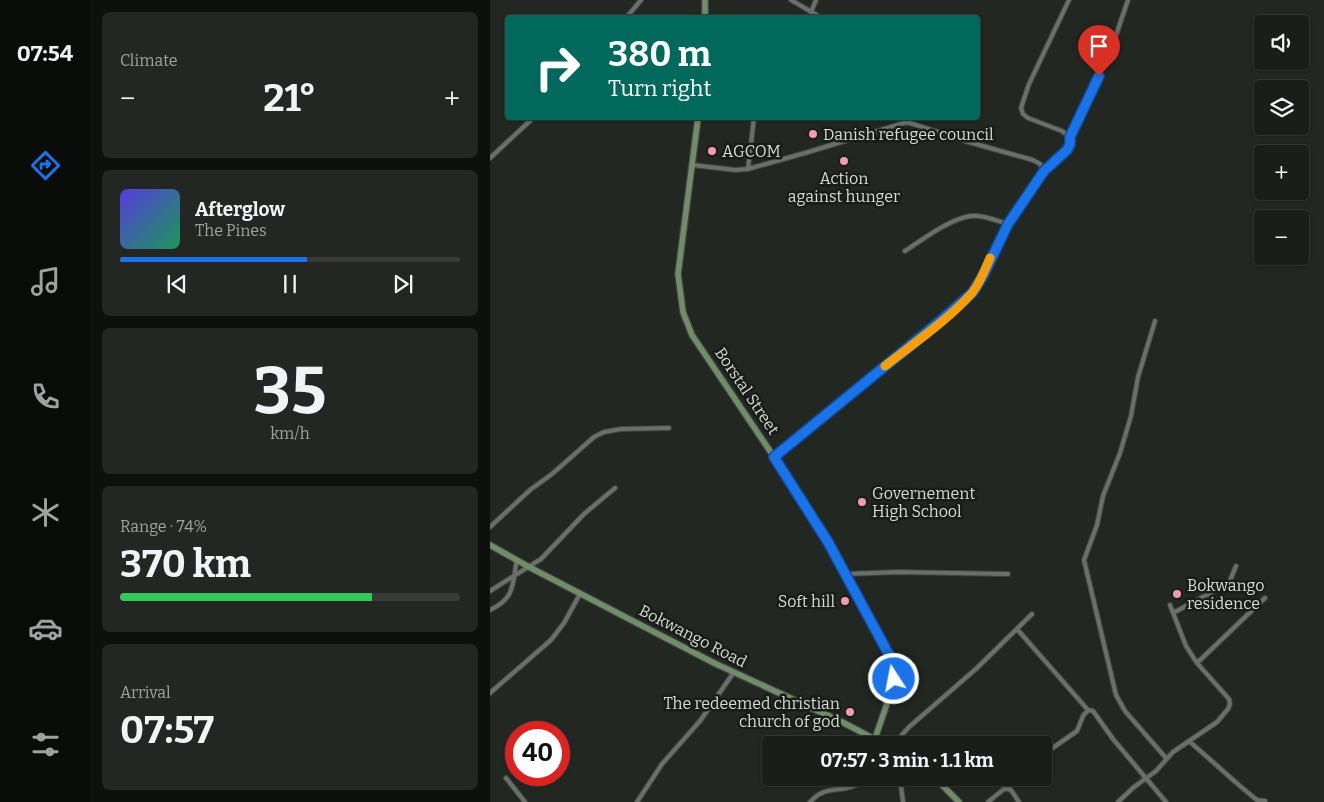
<!DOCTYPE html>
<meta charset="utf-8">
<style>
body{margin:0;font-family:Bitter,serif;background:#232623;color:#f1f3f6;height:100vh;display:flex;flex-direction:column;font-size:19px;white-space:nowrap}
*{box-sizing:border-box;margin:0}
p{font-size:16px;color:#9fa2a2}
.icon{flex:none;width:28px;height:28px;fill:none;stroke:currentColor;stroke-width:2;stroke-linecap:round;stroke-linejoin:round}
.map{position:relative;flex:1;overflow:hidden}
.sheet{display:flex;flex-direction:column;gap:12px;padding:12px;background:#0e100e;width:400px}
.sheet>*{flex:none}
.top-card{position:absolute;left:15px;top:15px;width:475px;height:105px;border-radius:5px;box-shadow:0 1px 4px #0004,0 0 0 1px #383b39;background:#00695c;color:#fff;overflow:hidden}
.tools{position:absolute;left:764px;top:15px;display:grid;gap:10px}
.tools a{display:grid;place-items:center;width:55px;height:55px;border-radius:5px;background:#1a1d1a;box-shadow:0 1px 4px #0004,0 0 0 1px #383b39;font-size:25px}
.speed{position:absolute;left:15px;top:721px;display:flex;gap:10px;font-size:25px;font-weight:700;text-align:center}
.speed>*{display:grid;place-content:center;width:65px;height:65px;border-radius:50%;background:#1a1d1a;box-shadow:0 1px 4px #0004,0 0 0 1px #383b39;line-height:1}
.speed .limit{border:8px solid #d22;background:#fff;color:#111}
.pin{position:absolute;display:grid;place-items:center;width:42px;height:42px;color:#fff;margin:-51px -21px;border-radius:50% 50% 50% 0;rotate:-45deg;box-shadow:0 0 5px #0007}
.pin .icon{rotate:45deg}
.me{position:absolute;width:55px;margin:-28px;rotate:349deg;stroke-linejoin:round;filter:drop-shadow(0 0 4px #0008)}
.turn{display:flex;align-items:center;gap:18px;height:105px;padding:0 20px;font-size:22px}
.turn .icon{width:65px;height:65px;stroke-width:2.5}
.turn b{display:block;font-size:35px;line-height:42px}
.big{font-size:38px;font-weight:700;line-height:1.1}
.sheet .widget{flex:1;display:flex;flex-direction:column;justify-content:center;gap:8px;min-width:0;padding:0 18px;border-radius:8px;background:#232623}
.sheet .dial{align-items:center;gap:0}
.dial b{font-size:65px;line-height:1}
.song{display:flex;align-items:center;gap:15px}
.cover{width:60px;height:60px;border-radius:8px;background:linear-gradient(135deg,hsl(250 70% 55%),hsl(150 70% 35%))}
.played{height:5px;border-radius:2px;background:linear-gradient(90deg,#1a73e8 55%,#383b39 55%)}
.keys{display:flex;justify-content:space-around;direction:ltr}
.heat{display:flex;justify-content:space-between;align-items:center;font-size:28px;direction:ltr}
.charge{height:8px;border-radius:4px;background:linear-gradient(90deg,#34c759 74%,#383b39 0)}
.trip{position:absolute;left:272px;top:736px;width:290px;height:50px;border-radius:5px;background:#1a1d1a;box-shadow:0 1px 4px #0004,0 0 0 1px #383b39;font-weight:700;line-height:50px;text-align:center}
main{display:flex;flex:1;min-height:0}
.tab-bar{display:flex;flex-direction:column;width:90px;justify-content:space-around;align-items:center;background:#0a0c0a;color:#9fa2a2}
.tab-bar .icon{width:35px;height:35px}
.tab-bar .selected{color:#1a73e8}
.tab-bar b{font-size:22px;color:#f1f3f6}
.map>svg:first-child{display:block}
.lines{fill:none;stroke-linecap:round;stroke-linejoin:round}
.street-casing{stroke:#414440;stroke-width:6}
.secondary-casing{stroke:#414440;stroke-width:8}
.street{stroke:#6a6f69;stroke-width:4}
.secondary{stroke:#708c69;stroke-width:5.5}
.route-casing{stroke:#114b97;stroke-width:12}
.route{stroke:#1a73e8;stroke-width:9}
.slow{stroke:#f59e0b;stroke-width:9}
.poi-dot{fill:#f19ab1;stroke:#191d18;stroke-width:2}
.labels{text-anchor:middle;dominant-baseline:central;stroke-width:5;stroke-linejoin:round;paint-order:stroke}
.poi-label{font-size:16px;fill:#d6d9d6;stroke:#191d18;text-anchor:start}
.street-label{font-size:16px;fill:#d6d9d6;stroke:#191d18}
</style>
<main>
<nav class="tab-bar">
<b>07:54</b>
<svg class="icon selected" aria-label="directions" viewBox="0 0 24 24"><path d="M12 3l9 9-9 9-9-9zM9 14v-3h6M13 9l2 2-2 2"/></svg>
<svg class="icon" aria-label="music" viewBox="0 0 24 24"><path d="M9 18V5l10-2v13"/><circle cx="6" cy="18" r="3"/><circle cx="16" cy="16" r="3"/></svg>
<svg class="icon" aria-label="phone" viewBox="0 0 24 24"><path d="M5 4h4l2 5-3 2q2 4 5 5l2-3 5 2v4C11 20 4 13 5 4z"/></svg>
<svg class="icon" aria-label="climate" viewBox="0 0 24 24"><path d="M12 3v18M4 7l16 10M4 17L20 7"/></svg>
<svg class="icon" aria-label="car" viewBox="0 0 24 24"><path d="M5 17H2v-5l4-1 3-4h7l3 4 3 1v5h-3M9 17h6M6 11h13"/><circle cx="7" cy="17" r="2"/><circle cx="17" cy="17" r="2"/></svg>
<svg class="icon" aria-label="filters" viewBox="0 0 24 24"><path d="M4 7h16M4 17h16"/><circle cx="9" cy="7" r="2"/><circle cx="15" cy="17" r="2"/></svg>
</nav>
<section class="sheet">
<div class="widget"><p>Climate</p>
<div class="heat"><a>−</a><b class="big">21°</b><a>+</a></div>
</div>
<div class="widget">
<div class="song"><i class="cover"></i><div><b>Afterglow</b><p>The Pines</p></div></div>
<div class="played"></div>
<div class="keys"><svg class="icon" aria-label="previous" viewBox="0 0 24 24"><path d="M18 5L8 12l10 7zM5 5v14"/></svg><svg class="icon" aria-label="pause" viewBox="0 0 24 24"><path d="M8 5v14M16 5v14"/></svg><svg class="icon" aria-label="next" viewBox="0 0 24 24"><path d="M6 5l10 7-10 7zM19 5v14"/></svg></div>
</div>
<div class="widget dial"><b>35</b><p>km/h</p></div>
<div class="widget"><p>Range · 74%</p><b class="big">370 km</b><div class="charge"></div></div>
<div class="widget"><p>Arrival</p><b class="big">07:57</b></div>
</section>
<div class="map">
<svg width="834" height="802" viewBox="0 0 834 802">
<rect width="100%" height="100%" fill="#222722"/>
<g class="lines">
<defs>
<path id="street" d="M301,0L332,18
M579,0L539,84L531,108L533,114L538,118L572,131L580,137
M321,12L326,0
M136,18L151,0
M0,158L43,118
M203,165L245,170L258,169L315,153L417,122L475,141L543,160L550,164L554,171L518,224L493,274L483,292L449,322L284,457
M258,169L264,118
M554,171C565,161 580,153 580,137L622,47L638,0
M415,251C432,240 467,213 488,216C498,217 508,221 518,224
M665,321L648,377L641,416L630,453L613,496L607,525L594,560L626,695L635,711L676,758
M0,527L40,490L62,474L104,437L114,432L131,429L179,428
M355,574L408,572L518,574
M0,591L51,559L94,514L125,488
M0,610C26,598 22,583 27,560
M683,613L739,583L746,566
M527,629L598,710L603,711L623,739L676,802
M707,663L775,598
M0,693L61,640L74,623L90,594
M699,741L750,786L767,800L775,801
M403,745L419,727L487,668L542,614
M554,754L587,731L593,716L598,710
M16,778L35,802
M410,778L413,802
M517,789L521,790L529,802
M147,802L172,764L210,721L244,672
M320,802C336,784 350,793 366,785C370,783 373,780 377,778
M498,802L514,789H517L525,778
M628,802L644,787L666,771L683,752L727,722L738,709L740,704L739,699L707,663L696,646L680,605"/>
<path id="secondary" d="M215,0V18
M208,118L188,274L193,312L202,335L284,457L338,542L404,664C404,691 393,713 385,739
M0,545L39,567L224,663L352,722L396,745
M445,778L469,802"/>
</defs>
<use href="#street" class="street-casing"/>
<use href="#secondary" class="secondary-casing"/>
<use href="#street" class="street"/>
<use href="#secondary" class="secondary"/>
</g>
<g class="lines">
<defs>
<path id="route" d="M404,679V664L338,542L284,457L449,322L483,292L494,274L518,224L554,171L577,150L580,144V137L609,76"/>
</defs>
<use href="#route" class="route-casing"/>
<use href="#route" class="route"/>
<path class="slow" d="M395,366C424,343 457,321 482,293C490,283 495,270 500,258"/>
</g>
<g class="poi-dot">
<circle cx="323" cy="134" r="5"/>
<circle cx="222" cy="151" r="5"/>
<circle cx="354" cy="161" r="5"/>
<circle cx="372" cy="502" r="5"/>
<circle cx="687" cy="594" r="5"/>
<circle cx="355" cy="601" r="5"/>
<circle cx="360" cy="712" r="5"/>
</g>
<g class="labels">
<g class="poi-label">
<text x="333" y="134">Danish refugee council</text>
<text x="232" y="151">AGCOM</text>
<text x="354" y="178" text-anchor="middle">Action<tspan x="354" dy="18">against hunger</tspan></text>
<text x="382" y="493">Governement<tspan x="382" dy="18">High School</tspan></text>
<text x="697" y="585">Bokwango<tspan x="697" dy="18">residence</tspan></text>
<text x="345" y="601" text-anchor="end">Soft hill</text>
<text x="350" y="703" text-anchor="end">The redeemed christian<tspan x="350" dy="18">church of god</tspan></text>
</g>
<g class="street-label">
<text transform="translate(257 391) rotate(56)">Borstal Street</text>
<text transform="translate(203 636) rotate(27)">Bokwango Road</text>
</g>
</g>
</svg>
<div class="tools">
<a><svg class="icon" aria-label="sound" viewBox="0 0 24 24"><path d="M4 9h4l5-4v14l-5-4H4zM17 9q2 3 0 6"/></svg></a>
<a><svg class="icon" aria-label="layers" viewBox="0 0 24 24"><path d="M12 4l9 5-9 5-9-5zM3 14l9 5 9-5"/></svg></a>
<a>+</a>
<a>−</a>
</div>
<div class="speed"><div class="limit">40</div></div>
<div class="pin" style="left:609px;top:76px;background:#d93025"><svg class="icon" aria-label="arrive" viewBox="0 0 24 24"><path d="M6 21V4h12l-3 4 3 4H6"/></svg></div>
<svg class="me" style="left:404px;top:679px" viewBox="-20 -20 40 40"><circle r="17" fill="#1a73e8" stroke="#fff" stroke-width="3"/><path d="M0-11L8 9 0 5-8 9z" fill="#fff"/></svg>
<div class="trip">07:57 · 3 min · 1.1 km</div>
<div class="top-card">
<div class="turn"><svg class="icon" aria-label="right" viewBox="0 0 24 24"><path d="M7 20v-9h11M14 6l5 5-5 5"/></svg><div><b>380 m</b>Turn right</div></div>
</div>
</div>
</main>
